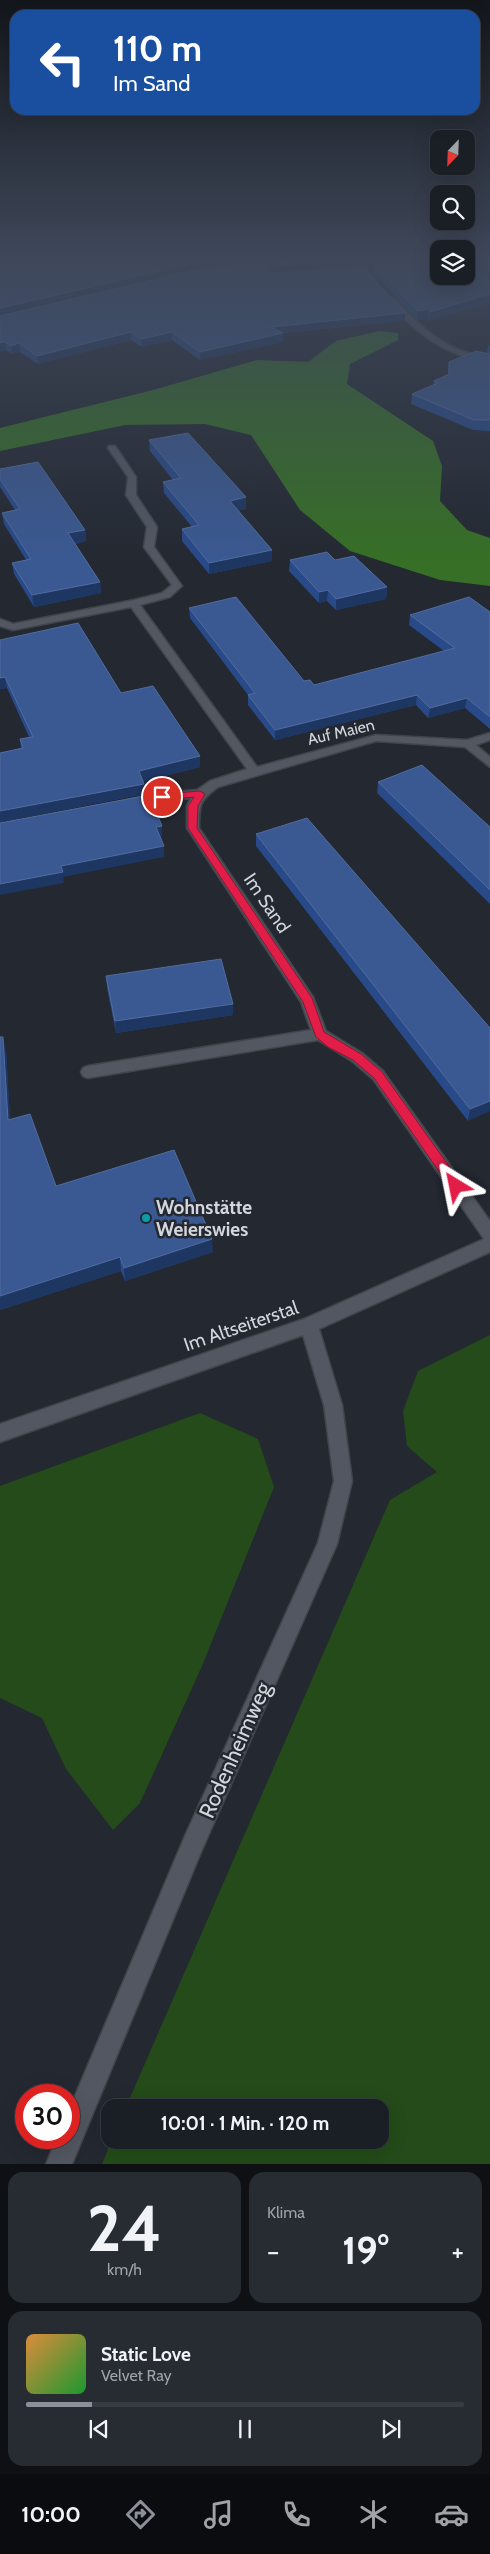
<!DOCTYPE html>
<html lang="de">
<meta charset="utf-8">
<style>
body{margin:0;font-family:Cabin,sans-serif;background:#272b32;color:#f1f3f6;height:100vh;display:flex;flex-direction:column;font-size:19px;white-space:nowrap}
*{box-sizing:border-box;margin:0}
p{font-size:16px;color:#9fa2a7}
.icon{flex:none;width:28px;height:28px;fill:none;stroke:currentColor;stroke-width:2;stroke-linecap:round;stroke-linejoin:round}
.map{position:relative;height:2164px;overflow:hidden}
.sheet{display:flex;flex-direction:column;gap:8px;padding:8px;background:#0e1014;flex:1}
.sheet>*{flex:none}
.banner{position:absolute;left:10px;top:10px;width:470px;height:105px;border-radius:15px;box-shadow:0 5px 20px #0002,0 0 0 1px #383c42;background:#1a4fa0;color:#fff;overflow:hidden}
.needle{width:32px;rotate:203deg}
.controls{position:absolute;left:430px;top:130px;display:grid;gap:10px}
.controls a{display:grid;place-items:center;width:45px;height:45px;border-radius:10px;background:#1a1e25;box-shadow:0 5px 20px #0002,0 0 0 1px #383c42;font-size:25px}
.speed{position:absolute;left:15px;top:2084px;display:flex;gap:10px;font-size:25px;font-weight:700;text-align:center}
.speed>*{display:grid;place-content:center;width:65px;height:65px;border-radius:50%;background:#1a1e25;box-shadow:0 5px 20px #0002,0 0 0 1px #383c42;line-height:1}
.speed .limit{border:8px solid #d22;background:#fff;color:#111}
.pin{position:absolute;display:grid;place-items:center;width:42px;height:42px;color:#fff;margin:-21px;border:2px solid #fff;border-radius:50%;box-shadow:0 1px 5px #0007}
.me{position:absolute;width:55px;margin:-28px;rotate:325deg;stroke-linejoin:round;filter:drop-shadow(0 0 4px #0008)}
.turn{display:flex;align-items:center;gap:18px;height:105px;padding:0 20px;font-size:22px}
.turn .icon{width:65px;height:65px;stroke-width:2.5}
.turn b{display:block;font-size:35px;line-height:42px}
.big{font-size:38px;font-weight:800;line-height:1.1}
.sheet .widget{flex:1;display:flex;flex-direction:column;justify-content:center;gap:8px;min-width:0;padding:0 18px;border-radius:15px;background:#272b32}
.sheet .dial{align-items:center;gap:0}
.dial b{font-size:65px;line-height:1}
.song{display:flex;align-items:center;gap:15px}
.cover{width:60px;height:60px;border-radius:8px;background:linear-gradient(135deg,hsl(30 70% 55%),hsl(130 70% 35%))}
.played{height:5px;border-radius:2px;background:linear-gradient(90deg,#8c9099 15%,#383c42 15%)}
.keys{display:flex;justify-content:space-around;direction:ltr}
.heat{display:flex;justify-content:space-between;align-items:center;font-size:28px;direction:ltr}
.sheet .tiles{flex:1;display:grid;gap:8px;grid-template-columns:1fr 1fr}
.widget:last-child{grid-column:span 2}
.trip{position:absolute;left:101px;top:2099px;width:288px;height:50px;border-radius:15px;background:#1a1e25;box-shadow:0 5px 20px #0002,0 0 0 1px #383c42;font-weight:800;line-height:50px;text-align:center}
.menu{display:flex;height:80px;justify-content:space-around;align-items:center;background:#0a0c0f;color:#9fa2a7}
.menu .icon{width:35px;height:35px}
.menu .selected{color:#8c9099}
.menu b{font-size:22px;color:#f1f3f6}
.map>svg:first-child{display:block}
.green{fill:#244b19}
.forest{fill:#366f25}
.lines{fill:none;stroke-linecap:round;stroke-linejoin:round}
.street-casing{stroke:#40444b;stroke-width:3}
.secondary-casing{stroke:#40444b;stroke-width:3}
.street{fill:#525761;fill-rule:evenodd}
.secondary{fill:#4b6876;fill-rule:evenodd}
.wall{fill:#284a89}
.shaded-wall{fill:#1e3662}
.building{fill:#3a5992;stroke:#526c9e}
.route{fill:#e11d48;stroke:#92132f}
.culture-dot{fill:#0f9aa8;stroke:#232831;stroke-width:2}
.labels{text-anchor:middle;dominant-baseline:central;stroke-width:5;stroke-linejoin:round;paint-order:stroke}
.far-street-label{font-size:16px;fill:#d3d6dc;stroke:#232831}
.street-label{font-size:19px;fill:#d3d6dc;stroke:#232831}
.poi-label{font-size:19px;font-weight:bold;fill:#d3d6dc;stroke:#232831;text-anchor:start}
.near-street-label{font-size:22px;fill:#d3d6dc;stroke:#232831}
</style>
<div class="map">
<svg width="490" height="2164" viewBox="0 0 490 2164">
<rect width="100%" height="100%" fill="#232831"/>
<path class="green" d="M490,1335V2164H102L112,2140H380V2108L126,2107L390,1500L437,1472L407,1446L403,1411L418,1371Z
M200,1413L258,1439L274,1487L202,1666L140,1803L113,1830L66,1769L42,1718L0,1698V1486Z"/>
<path class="forest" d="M379,331L398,333V340L350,364L347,384L433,441L442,466L440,501L467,530L490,538V586L440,580L350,551L300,510L251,435L205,424L125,425L0,451V428L153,390L257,360L308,362L336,341Z"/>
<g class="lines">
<defs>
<path id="street" d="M352,260H358L376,280V282H372Z
M388,298H394C424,331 445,350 490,359V363C443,354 421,337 388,302Z
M109,446H115L136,477V495L157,527L154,547L182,586L170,597L140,605L257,767L376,735L467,740L490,733V740L476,745L490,757V767L465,747L376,741L218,787C199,801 199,805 199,828L313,997L326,1031L362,1053L383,1071L490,1221V1252L319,1329L342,1405L352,1481L337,1544L201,1852L72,2164H46L57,2138H69V2110L185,1836L318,1543L334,1481L324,1405L303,1335L0,1442V1424L304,1319L484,1239L373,1079L352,1061L318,1040L88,1078L83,1076L81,1072L83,1068L88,1066L311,1030L301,1002L187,828V806L191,798L162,801L132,807L126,803L128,800L162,793L197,790L210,781L247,769L131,607L13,630L0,626V619L13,624L134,600L162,593L172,585L144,547L147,527L126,495L128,477L108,448Z"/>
<path id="secondary" d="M303,260H326L242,269L239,267Z"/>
</defs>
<use href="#street" class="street-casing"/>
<use href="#secondary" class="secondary-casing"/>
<use href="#street" class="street"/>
<use href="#secondary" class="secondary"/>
</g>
<path class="wall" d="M0,260H252V263L272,273L405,321L283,333V342L200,360L172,340L142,347L131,340L38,364L20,352L12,354L6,350L0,351Z
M439,260L429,321L428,319L417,320L373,273L374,264Z
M478,260H490V280L477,266Z
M490,345V431L473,430L411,404L412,394L433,385L434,381L448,375L449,362L487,354L488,346Z
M149,440L246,497V509L238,510L272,550V561L209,574L182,541V529L192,527L164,493L163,482L173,480L150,451Z
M0,469L85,530L86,541L75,544L100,582L101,593L34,607L14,574L12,563L26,560L4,524L2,513L15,510L0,487Z
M290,560H335L387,587L386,599L336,610L327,601L319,603L289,571Z
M189,608L304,681L314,685L444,651L409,625L410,615L490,612V729L465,708L428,718L416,705L275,740L248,705V695L190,618Z
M0,640L121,693L200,767L144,781L145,794L0,822V753L21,748L20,739L29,737L7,688L0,689Z
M378,782L490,827V904L377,793Z
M256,834L490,1028L468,1121L256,846Z
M106,976L233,1015L116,1033L107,988Z
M6,1051L10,1120L56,1186L213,1252L125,1281L121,1271L0,1310Z"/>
<path class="shaded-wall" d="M216,260H252V263L0,316V308L199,262Z
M490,294V303L429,321L430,312Z
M429,309L428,319L417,320L418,311Z
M405,313V321L283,333V342L200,360V352L271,327Z
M131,332V340L38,364L37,356Z
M172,332V340L142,347L141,339Z
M5,342L6,350L0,351V343Z
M19,343L20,352L12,354L11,346Z
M246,497V509L230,512V501Z
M85,530L86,541L69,545L68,533Z
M272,550V561L209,574V563Z
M100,582L101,593L34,607L32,595Z
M387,587L386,599L336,610V599Z
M328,590L327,601L319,603V592Z
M5,677L7,688L0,689V678Z
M417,695L416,705L275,740V730Z
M467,698L465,708L428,718L430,708Z
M200,756V767L140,782L139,771Z
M144,784L145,794L0,822V811Z
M162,826V837L157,838L156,827Z
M164,846V857L63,877L64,883L0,895V884L61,866Z
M233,1004V1015L116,1033L115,1021Z
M3,1037L6,1051L11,1135L8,1120Z
M490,1101V1111L468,1121L470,1109Z
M212,1239L213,1252L125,1281L124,1268Z
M120,1257L121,1271L0,1310V1296Z"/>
<path class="building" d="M0,260H216L199,262L0,308Z
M439,260V276H466V260H470L490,281V294L430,312L429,309L418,311L374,264Z
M481,260H490V270Z
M260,262L272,273L362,266L405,313L271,327L283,333L200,352L172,332L141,339L131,332L37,356L19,343L11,346L5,342L0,343V316L200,269Z
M476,351L490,354V420H474L412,394L438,383L434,381L449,374V362Z
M188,433L246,497L230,501L272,550L209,563L182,529L199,525L163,482L181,478L149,440Z
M38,462L85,530L68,533L100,582L32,595L12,563L31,559L2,513L20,509L0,479V469Z
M327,552L335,560L354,556L387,587L336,599L328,590L319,592L290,560Z
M236,597L304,681L310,680L314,685L455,648L410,615L469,597L490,612V717L467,698L430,708L417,695L275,730L248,695L255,693L189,608Z
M78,623L121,693L153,686L200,756L139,771L144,784L0,811V753L23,748L20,739L33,737L5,677L0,678V640Z
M422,765L490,827V890L378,782Z
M149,795L162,826L156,827L164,846L61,866L63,872L0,884V823Z
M307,818L490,1028V1101L470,1109L256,834Z
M221,959L233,1004L115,1021L106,976Z
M0,1037H3L8,1120L30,1114L56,1186L174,1150L212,1239L124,1268L120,1257L0,1296Z"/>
<linearGradient id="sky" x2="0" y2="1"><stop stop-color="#13161b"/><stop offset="0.46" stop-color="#3f485a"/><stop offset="1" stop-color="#3f485a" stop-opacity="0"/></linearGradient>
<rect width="490" height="563" fill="url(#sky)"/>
<path class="route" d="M200,791L205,794L198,806L197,828L312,998L324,1032L361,1054L382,1072L461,1183V1190H452L374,1078L353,1060L328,1047L316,1037L303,1002L188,828V806L194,797L162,800L158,797L162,794Z"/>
<circle class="culture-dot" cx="146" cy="1218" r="5"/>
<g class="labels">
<g class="far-street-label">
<text transform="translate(341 732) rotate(-13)">Auf Maien</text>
</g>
<g class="street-label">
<text transform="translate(267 903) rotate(56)">Im Sand</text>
<text transform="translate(241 1326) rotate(-19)">Im Altseiterstal</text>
</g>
<g class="poi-label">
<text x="156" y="1207">Wohnstätte<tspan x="156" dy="22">Weierswies</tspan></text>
</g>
<g class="near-street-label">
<text transform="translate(235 1750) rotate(-66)">Rodenheimweg</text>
</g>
</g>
</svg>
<div class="controls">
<a><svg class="needle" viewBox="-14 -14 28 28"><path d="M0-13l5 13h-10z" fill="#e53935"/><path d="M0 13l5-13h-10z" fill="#9fa2a7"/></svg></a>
<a><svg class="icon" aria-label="search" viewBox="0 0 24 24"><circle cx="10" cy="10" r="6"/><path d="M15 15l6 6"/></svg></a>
<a><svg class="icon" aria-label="layers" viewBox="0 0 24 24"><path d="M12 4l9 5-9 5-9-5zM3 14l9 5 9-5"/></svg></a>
</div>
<div class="speed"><div class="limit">30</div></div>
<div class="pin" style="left:162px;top:797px;background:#d93025"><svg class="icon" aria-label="arrive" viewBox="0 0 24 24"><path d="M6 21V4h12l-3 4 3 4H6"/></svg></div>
<svg class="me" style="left:456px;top:1186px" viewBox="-20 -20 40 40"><path d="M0-17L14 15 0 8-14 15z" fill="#e11d48" stroke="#fff" stroke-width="4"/></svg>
<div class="trip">10:01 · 1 Min. · 120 m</div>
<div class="banner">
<div class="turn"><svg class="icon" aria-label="left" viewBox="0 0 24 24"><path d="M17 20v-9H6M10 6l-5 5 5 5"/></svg><div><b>110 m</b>Im Sand</div></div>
</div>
</div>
<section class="sheet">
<div class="tiles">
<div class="widget dial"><b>24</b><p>km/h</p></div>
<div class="widget"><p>Klima</p>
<div class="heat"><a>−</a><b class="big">19°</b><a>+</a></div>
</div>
<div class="widget">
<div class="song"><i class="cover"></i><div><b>Static Love</b><p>Velvet Ray</p></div></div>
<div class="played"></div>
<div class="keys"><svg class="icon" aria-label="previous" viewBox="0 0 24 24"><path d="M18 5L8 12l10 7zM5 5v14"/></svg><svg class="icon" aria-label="pause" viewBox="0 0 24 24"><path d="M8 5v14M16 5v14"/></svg><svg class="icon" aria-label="next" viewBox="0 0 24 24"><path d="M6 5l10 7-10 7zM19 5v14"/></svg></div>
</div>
</div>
</section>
<nav class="menu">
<b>10:00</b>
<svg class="icon selected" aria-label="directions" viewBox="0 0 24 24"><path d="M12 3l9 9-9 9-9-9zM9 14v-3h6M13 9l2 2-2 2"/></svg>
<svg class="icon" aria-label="music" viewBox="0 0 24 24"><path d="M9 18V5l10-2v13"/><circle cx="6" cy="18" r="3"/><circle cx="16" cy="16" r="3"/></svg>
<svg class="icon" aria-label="phone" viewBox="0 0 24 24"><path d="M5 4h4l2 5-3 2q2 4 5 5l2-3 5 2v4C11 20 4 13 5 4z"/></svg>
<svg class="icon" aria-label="climate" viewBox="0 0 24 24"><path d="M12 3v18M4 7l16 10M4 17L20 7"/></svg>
<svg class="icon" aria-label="car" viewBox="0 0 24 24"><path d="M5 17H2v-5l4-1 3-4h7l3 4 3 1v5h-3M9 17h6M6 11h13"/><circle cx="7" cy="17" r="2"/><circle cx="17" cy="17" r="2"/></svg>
</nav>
